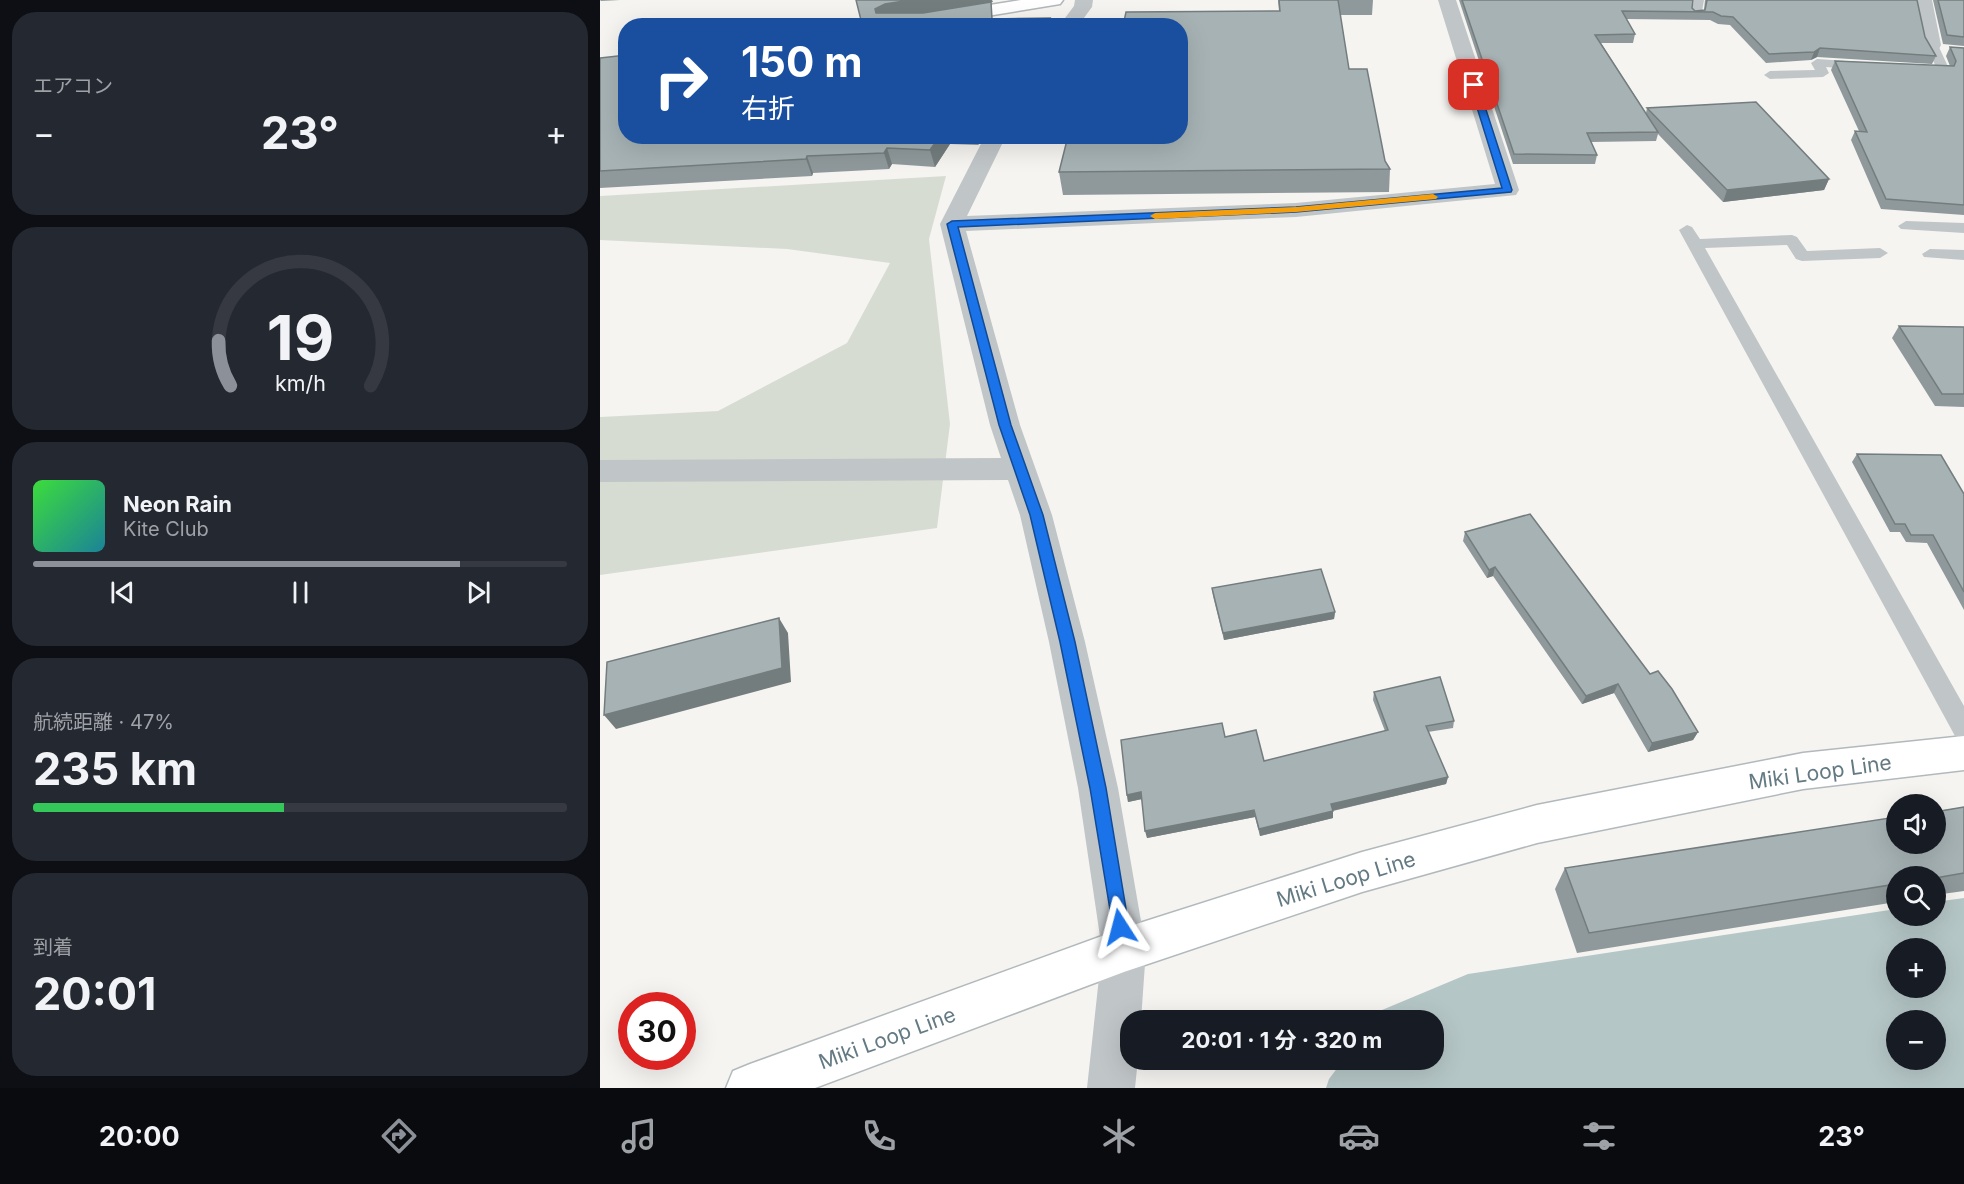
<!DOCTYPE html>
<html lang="ja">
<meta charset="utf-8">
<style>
body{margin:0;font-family:Inter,"Noto Sans JP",sans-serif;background:#242831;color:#f1f3f6;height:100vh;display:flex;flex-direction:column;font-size:22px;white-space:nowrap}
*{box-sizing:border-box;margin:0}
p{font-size:20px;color:#9ea1a6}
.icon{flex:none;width:33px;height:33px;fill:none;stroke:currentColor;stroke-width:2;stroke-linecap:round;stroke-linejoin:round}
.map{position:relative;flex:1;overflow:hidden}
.drawer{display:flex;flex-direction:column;gap:12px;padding:12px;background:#0d0f14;width:600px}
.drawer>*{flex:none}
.hud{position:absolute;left:18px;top:18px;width:570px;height:126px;border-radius:24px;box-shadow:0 6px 24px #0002;background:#1a4fa0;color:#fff;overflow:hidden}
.tools{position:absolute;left:1286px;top:794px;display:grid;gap:12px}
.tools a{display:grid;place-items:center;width:60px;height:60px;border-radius:50%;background:#171b24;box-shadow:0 6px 24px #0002;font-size:30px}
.speed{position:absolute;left:18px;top:992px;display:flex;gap:12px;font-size:30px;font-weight:700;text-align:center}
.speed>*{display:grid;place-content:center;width:78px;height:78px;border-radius:50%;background:#171b24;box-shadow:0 6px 24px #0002;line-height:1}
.speed .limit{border:9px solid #d22;background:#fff;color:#111}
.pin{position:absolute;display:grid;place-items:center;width:51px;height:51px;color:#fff;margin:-26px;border-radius:12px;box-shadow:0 3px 9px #0006}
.me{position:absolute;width:66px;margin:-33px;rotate:351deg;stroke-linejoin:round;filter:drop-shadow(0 0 4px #0008)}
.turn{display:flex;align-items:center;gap:21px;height:126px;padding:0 24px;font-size:27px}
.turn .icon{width:78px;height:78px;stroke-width:2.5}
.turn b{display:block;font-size:42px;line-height:51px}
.big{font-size:45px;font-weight:700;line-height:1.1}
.drawer .tile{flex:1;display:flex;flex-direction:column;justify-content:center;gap:9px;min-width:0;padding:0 21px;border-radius:24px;background:#242831}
.drawer .dial{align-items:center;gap:0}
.dial svg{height:156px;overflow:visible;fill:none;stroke:#363941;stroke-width:7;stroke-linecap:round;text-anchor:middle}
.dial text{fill:#f1f3f6;stroke:none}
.song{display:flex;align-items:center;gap:18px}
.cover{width:72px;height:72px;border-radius:9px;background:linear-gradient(135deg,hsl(120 70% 55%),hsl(190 70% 35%))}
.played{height:6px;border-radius:3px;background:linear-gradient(90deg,#8c9099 80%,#363941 80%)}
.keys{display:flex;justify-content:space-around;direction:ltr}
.heat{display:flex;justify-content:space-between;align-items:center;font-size:33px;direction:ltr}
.charge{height:9px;border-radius:4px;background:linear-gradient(90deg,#34c759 47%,#363941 0)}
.trip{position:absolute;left:520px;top:1010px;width:324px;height:60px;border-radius:24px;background:#171b24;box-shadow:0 6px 24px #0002;font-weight:700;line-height:60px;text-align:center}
.menu{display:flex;height:96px;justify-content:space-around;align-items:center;background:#090b0e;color:#9ea1a6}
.menu .icon{width:42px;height:42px}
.menu .current{color:#8c9099}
.menu b{font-size:27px;color:#f1f3f6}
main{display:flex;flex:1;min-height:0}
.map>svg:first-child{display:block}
.green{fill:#d7dcd2}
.water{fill:#b5c6c7;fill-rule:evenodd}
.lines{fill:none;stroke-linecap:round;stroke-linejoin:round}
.secondary-casing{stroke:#b2b9bc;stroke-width:3}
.primary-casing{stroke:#b1b7ba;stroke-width:3}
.lane{fill:#c0c5c7;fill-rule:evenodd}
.street{fill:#c0c5c7;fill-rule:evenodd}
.secondary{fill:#fff;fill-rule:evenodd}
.primary{fill:#fff;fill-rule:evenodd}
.wall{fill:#8f999b}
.shaded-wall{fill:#747d7e}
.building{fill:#a6b2b4;stroke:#747d7e;stroke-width:1.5}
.route{fill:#1a73e8;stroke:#114b97;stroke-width:1.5}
.slow{fill:#f59e0b}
.labels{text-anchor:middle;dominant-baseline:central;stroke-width:6;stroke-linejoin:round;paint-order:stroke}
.near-street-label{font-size:21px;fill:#637a83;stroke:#fff}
</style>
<main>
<section class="drawer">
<div class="tile"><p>エアコン</p>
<div class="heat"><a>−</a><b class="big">23°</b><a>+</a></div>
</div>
<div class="tile dial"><svg viewBox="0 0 100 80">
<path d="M14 69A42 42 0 1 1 86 69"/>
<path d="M14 69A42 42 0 0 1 8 46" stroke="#8c9099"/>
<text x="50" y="56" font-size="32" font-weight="700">19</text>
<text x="50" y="72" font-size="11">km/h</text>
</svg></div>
<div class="tile">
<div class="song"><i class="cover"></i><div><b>Neon Rain</b><p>Kite Club</p></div></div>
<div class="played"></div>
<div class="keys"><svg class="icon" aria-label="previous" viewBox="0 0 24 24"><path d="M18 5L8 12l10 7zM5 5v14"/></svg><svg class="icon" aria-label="pause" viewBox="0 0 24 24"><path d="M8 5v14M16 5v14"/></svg><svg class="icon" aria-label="next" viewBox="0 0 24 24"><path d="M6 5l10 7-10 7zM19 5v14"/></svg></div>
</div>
<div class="tile"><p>航続距離 · 47%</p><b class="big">235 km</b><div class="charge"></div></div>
<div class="tile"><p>到着</p><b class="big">20:01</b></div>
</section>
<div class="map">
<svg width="1364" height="1088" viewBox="0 0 1364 1088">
<rect width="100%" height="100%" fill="#f5f4f1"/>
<path class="green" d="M346,176L329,239L350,424L337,528L0,575V417L118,411L247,343L290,263L187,249L0,240V196Z"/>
<path class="water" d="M1364,898V1088H726L729,1079L744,1059H834V1020H774L782,1010L868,974L1296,909V915H1335V902ZM1296,948H1335V987H1296ZM1296,1020H1335V1059H1296Z"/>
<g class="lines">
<defs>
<path id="secondary" d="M1364,736V770L1203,789L937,843L762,892L524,972L215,1088H126L133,1071L150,1064L524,928L762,852L937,805L1203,753Z"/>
<path id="primary" d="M421,0H463L460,4L454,5L326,26H280L289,21Z"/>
</defs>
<use href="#secondary" class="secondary-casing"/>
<use href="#primary" class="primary-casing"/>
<path class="lane" d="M1094,0H1104L1101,17H1093L1091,15Z
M1332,41L1338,45L1350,71L1348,74H1320L1314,70L1320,66L1336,67L1326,45Z
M1217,59L1262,62L1268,66L1262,70L1226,67L1229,73L1223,77L1170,79L1164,75L1170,71L1215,70L1211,63Z
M1306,221L1364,223V233L1301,229L1298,226Z
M1087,225L1092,227L1100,239L1192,235L1197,237L1207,251L1280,248L1288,253L1280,258L1202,261L1196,259L1187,245L1105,248L1364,706V740L1355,736L1079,230Z
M1330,249L1364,250V260L1324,257L1322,254Z"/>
<path class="street" d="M475,0H493L492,7L478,26H459L474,6Z
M838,0H856L919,190L916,195L696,217L366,231L420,425L452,515L485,642L518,788L546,950L541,1020H531V1059H538L535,1088H487L502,950L478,788L449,642L420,515L408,480L0,482V460L401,458L390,425L340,224L385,136H406L367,216L696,203L895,184Z
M1314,0H1332L1341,45L1339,49H1325L1323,45Z"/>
<use href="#secondary" class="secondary"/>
<use href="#primary" class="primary"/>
</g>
<path class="wall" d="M0,0H20L1,1Z
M678,0H773L772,15H740L749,69L785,161L790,169L789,192L463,195L459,172L679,11Z
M859,0H1093L1092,8L1095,11L1104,10L1105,0H1317L1325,37L1336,56L1332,64L1217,57L1211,60L1166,63L1130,25L1118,24L1110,20L1026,19L1035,34L1033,43H1001L1046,113L1047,108L1229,179L1224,190L1123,202L1058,134L1056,141L991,142L997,155L995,164H913Z
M1333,0H1364V46L1343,44Z
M1350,47L1364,48V215L1281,209L1251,140L1255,131H1259L1231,70L1235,61L1350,66L1346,56Z
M0,58L26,136H384L378,145L350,144L335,167L292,164L289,169L213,173L212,176L0,188Z
M1299,326L1364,327V407L1335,406L1292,338Z
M1257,454L1364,494V610L1327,543L1306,542L1300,532H1290L1252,462Z
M865,532L1050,674L1098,732L1093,740L1048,752L1014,693L982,704L893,576L887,578L863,541Z
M612,588L735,612L734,619L624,640L613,596Z
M774,692L854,721L853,728L828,732L848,777L846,784L733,811V818L660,836L655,817L547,838L542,799L528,802L527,795L625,737L664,761L785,731L773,700Z
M1364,807V891L1335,895V876H1296V902L977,953L955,889L965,868Z"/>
<path class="shaded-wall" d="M310,0H392L393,2L289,19L279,24L275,9L285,4Z
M450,18L451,26H445Z
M1220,48L1217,57L1211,60L1214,52Z
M340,136H348L350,144L335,167L330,150Z
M376,136H384L378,145Z
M287,148L292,164L289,169L284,153Z
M207,156L213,173L212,176L206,159Z
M1229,179L1224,190L1123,202L1127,190Z
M895,567L893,576L887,578L889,570Z
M735,612L734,619L624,640L623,633Z
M179,618L188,633L191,682L16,729L4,715Z
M1018,684L1014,693L982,704L986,696Z
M1098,732L1093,740L1048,752L1052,743Z
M848,777L846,784L731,811V804Z
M541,792L542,799L528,802L527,795Z
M654,810L655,817L547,838L545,831Z
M733,811V818L660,836L659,829Z"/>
<path class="building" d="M256,0H310L285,4L275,9L276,13H323L391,2L392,19L450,18L445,26H254L262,24Z
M679,0H738L749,69H767L785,161L790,169L459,172L468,136H580V26H523L526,12L680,11Z
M862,0H1093L1092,8L1095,11L1105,10L1107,0H1317L1325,37L1336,56L1220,48L1214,52L1169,54L1133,17L1121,16L1113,12L1022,11L1035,34L995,35L1058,132L987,133L997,155L914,154Z
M1338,0H1364V37L1347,35Z
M1350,47L1364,48V205L1286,199L1255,131L1267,132L1235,61L1354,66L1356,61Z
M26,55V136H340L330,150L287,148L284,153L207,156L206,159L0,171V58Z
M1156,102L1229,179L1127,190L1047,108Z
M1299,326L1364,327V394H1342Z
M1257,454L1341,455L1364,494V592L1333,535H1311L1305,524H1295Z
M930,514L1050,674L1058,671L1072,689L1098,732L1052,743L1018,684L986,696L895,567L889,570L865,532Z
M721,569L735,612L623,633L612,588Z
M179,618L182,668L4,715L7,662Z
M840,677L854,721L826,726L848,777L731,804L733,811L659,829L654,810L545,831L541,792L527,795L521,740L622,723L625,737L656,730L664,761L788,730L774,692Z
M1364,807V873L1335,878V876H1296V884L989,933L965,868L1296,817V843H1335V812Z"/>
<path class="route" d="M874,82L878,85L912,190L911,192L696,212L358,227L411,425L443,515L475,642L506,788L529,927L527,934L520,936L514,934L490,788L460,642L430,515L399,425L347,224L352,221L696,207L902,188L870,85Z"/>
<path class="slow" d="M833,194L838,197L836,199L696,212L555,219L550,216L555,213L696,207Z"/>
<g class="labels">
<g class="near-street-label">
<text transform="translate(1220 772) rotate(-8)">Miki Loop Line</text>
<text transform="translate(746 879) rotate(-17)">Miki Loop Line</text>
<text transform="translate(287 1038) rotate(-20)">Miki Loop Line</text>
</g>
</g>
</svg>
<div class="tools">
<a><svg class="icon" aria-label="sound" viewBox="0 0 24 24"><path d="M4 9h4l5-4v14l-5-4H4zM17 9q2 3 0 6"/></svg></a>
<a><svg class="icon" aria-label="search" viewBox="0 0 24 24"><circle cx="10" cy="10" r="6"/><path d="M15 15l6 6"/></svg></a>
<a>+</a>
<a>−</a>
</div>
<div class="speed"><div class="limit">30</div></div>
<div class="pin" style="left:874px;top:85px;background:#d93025"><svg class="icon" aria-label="arrive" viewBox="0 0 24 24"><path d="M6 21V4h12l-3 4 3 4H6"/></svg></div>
<svg class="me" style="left:520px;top:927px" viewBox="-20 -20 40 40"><path d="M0-17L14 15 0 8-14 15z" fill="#1a73e8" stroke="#fff" stroke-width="4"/></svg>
<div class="trip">20:01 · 1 分 · 320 m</div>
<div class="hud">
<div class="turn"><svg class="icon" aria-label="right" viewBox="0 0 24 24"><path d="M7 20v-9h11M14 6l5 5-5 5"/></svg><div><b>150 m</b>右折</div></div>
</div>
</div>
</main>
<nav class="menu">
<b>20:00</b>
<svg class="icon current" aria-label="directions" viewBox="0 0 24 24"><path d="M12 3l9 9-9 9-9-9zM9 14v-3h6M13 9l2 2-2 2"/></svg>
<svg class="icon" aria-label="music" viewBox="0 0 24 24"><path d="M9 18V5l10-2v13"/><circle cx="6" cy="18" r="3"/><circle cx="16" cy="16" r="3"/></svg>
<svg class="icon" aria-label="phone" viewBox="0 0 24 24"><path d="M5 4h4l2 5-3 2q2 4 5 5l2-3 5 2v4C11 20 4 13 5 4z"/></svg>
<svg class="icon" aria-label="climate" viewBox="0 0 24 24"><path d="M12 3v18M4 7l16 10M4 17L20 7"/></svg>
<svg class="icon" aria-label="car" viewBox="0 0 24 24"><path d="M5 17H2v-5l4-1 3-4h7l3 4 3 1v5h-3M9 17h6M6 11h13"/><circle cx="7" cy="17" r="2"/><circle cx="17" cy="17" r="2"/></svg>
<svg class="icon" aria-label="filters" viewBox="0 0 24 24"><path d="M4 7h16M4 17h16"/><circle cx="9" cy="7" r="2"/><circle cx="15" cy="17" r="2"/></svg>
<b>23°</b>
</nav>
